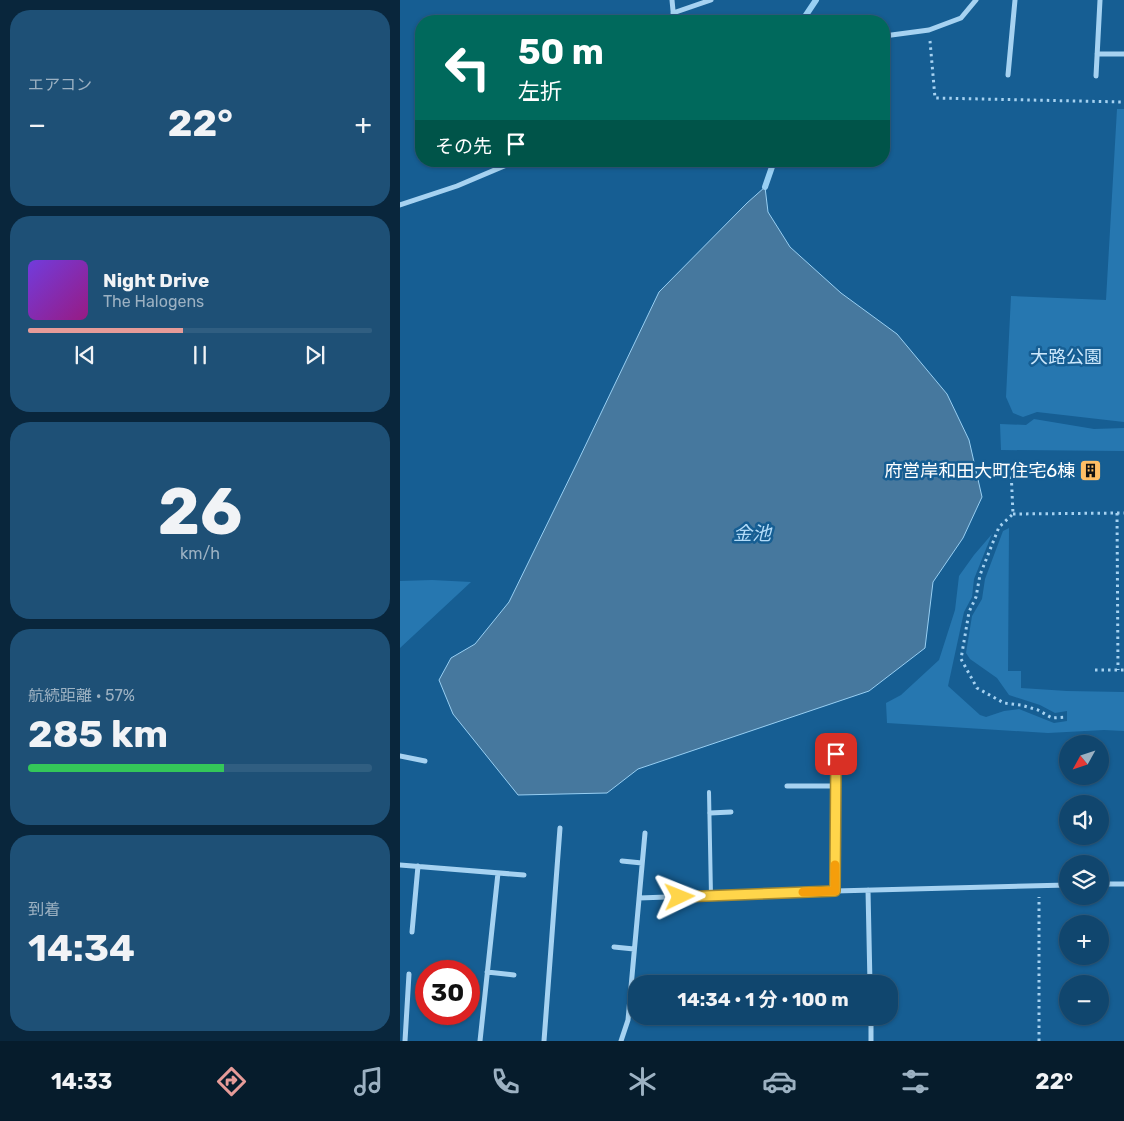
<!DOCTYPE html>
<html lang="ja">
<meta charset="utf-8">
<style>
body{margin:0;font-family:Rubik,"Noto Sans JP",sans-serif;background:#1e5076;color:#f1f3f6;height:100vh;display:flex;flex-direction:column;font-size:19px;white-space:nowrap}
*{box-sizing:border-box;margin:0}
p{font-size:16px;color:#9cb1c2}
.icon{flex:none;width:28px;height:28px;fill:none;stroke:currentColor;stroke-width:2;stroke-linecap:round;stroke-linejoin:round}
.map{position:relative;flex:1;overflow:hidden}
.drawer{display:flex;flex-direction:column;gap:10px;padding:10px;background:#09263c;width:400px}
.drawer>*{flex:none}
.hud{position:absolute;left:15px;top:15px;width:475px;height:152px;border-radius:20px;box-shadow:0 1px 4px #0004,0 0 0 1px #305e81;background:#00695c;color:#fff;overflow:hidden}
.needle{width:32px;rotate:230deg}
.controls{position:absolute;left:659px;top:735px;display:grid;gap:10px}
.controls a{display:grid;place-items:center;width:50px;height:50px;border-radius:50%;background:#10466e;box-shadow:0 1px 4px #0004,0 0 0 1px #305e81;font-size:25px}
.speed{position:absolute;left:15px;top:960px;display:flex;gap:10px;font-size:25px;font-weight:700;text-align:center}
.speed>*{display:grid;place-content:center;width:65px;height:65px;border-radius:50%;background:#10466e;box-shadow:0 1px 4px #0004,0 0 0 1px #305e81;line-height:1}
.speed .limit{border:8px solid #d22;background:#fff;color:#111}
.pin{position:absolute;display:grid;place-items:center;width:42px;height:42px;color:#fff;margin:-21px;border-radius:10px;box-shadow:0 2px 8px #0006}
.me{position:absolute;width:55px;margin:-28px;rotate:88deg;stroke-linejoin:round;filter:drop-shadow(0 0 4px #0008)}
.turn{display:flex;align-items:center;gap:18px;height:105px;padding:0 20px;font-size:22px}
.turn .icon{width:65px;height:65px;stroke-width:2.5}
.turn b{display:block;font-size:35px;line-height:42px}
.then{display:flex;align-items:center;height:48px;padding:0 20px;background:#0003;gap:10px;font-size:19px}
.big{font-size:38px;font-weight:700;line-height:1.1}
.drawer .tile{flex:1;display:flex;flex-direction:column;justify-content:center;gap:8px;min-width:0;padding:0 18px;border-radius:20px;background:#1e5076}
.drawer .dial{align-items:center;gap:0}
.dial b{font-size:65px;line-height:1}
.song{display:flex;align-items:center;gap:15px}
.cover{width:60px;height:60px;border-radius:8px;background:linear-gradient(135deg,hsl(260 70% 55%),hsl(310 70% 35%))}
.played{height:5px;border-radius:2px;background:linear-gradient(90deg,#e69b98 45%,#305e81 45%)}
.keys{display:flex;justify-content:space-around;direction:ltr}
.heat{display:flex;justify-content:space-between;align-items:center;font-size:28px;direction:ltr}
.charge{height:8px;border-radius:4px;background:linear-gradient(90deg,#34c759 57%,#305e81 0)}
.trip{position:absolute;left:228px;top:975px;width:270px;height:50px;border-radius:20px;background:#10466e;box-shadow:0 1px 4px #0004,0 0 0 1px #305e81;font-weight:700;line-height:50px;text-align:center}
.menu{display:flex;height:80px;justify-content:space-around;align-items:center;background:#061c2c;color:#9cb1c2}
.menu .icon{width:35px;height:35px}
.menu .on{color:#e69b98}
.menu b{font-size:22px;color:#f1f3f6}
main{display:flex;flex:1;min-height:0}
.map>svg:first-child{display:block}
.green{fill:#2677b0}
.water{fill:#46789e;stroke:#98cff3}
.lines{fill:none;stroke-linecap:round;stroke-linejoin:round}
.stream{stroke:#98cff3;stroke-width:6}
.path{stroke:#a6d2f1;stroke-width:3;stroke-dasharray:2.5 4;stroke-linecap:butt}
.lane{stroke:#a6d2f1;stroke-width:4}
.street{stroke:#a6d2f1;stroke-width:5}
.route-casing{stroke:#a68a30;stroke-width:12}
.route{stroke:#ffd54a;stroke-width:9}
.slow{stroke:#f59e0b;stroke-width:9}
.labels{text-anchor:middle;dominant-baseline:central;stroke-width:5;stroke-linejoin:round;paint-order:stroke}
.park-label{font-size:18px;fill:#cde8fc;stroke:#165e93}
.poi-label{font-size:18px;fill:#fff;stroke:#165e93;text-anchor:end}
.water-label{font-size:19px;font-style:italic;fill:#b2dbf8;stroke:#165e93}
</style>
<main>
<section class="drawer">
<div class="tile"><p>エアコン</p>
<div class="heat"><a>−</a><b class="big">22°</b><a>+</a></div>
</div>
<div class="tile">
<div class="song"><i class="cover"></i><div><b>Night Drive</b><p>The Halogens</p></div></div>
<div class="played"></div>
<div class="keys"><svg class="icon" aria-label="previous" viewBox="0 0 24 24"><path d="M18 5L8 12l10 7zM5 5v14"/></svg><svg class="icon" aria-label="pause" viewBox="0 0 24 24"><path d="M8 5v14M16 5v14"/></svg><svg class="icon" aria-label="next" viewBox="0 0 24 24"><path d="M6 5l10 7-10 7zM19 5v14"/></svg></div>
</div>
<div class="tile dial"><b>26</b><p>km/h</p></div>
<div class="tile"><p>航続距離 · 57%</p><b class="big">285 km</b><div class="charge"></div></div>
<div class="tile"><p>到着</p><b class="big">14:34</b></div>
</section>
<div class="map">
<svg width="724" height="1041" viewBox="0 0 724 1041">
<rect width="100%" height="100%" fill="#165e93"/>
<path class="green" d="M717,109H724V422L637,412L623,417L613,413L606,397L611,296L706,300Z
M634,419L694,429L724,428V451L601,450L600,424L626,425Z
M609,528L608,671H621V688L667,691L724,692V731L704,730L648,733L487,723L486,703L501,695L539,660L555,610L559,576L574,555L592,534L574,579L572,597L564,612L548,686L580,715L586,717L604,711L619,709L654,723L667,721V711L655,713L640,705L609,695L597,678L570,659L566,653L572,616L582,599L585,579L603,531Z
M32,580L71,582L0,648V581Z"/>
<path class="water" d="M365,187L368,212L390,247L441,293L497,334L547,394L569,440L582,497L563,538L533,582L525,648L469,691L238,769L207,793L118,795L53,714L39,680L51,658L75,644L109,602L178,461L259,292L347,203Z"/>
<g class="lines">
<path class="stream" d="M402,21L416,0
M365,187L374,161"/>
<path class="path" d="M530,41L535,98L724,102
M611,470L613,514L599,527L580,575L576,597L569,612L561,659L577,688L604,703L621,705L638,710L652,718L667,717
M717,513L718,670
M613,514L724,513
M695,670H724
M639,1041V897"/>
<path class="lane" d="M309,792L311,896"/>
<path class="street" d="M272,0L274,21
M273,13L311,0
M484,36L529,30L561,18L576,0
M697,54H724
M608,75L615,0
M696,76L700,0
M0,205L57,186L116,161
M0,756L25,761
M387,786H435
M310,813L331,812
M222,861L242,863
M0,865L124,875
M700,884H724
M468,890L470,984
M435,891L436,754
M239,898L435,891L668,885
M12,932L18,866
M214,947L234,949
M87,972L114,975
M471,1016V1041
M5,1041L9,974
M80,1041L98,873
M144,1041L160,828
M221,1041L228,1020L245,833"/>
</g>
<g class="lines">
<defs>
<path id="route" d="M280,897L435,891L436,754"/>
</defs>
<use href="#route" class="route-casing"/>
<use href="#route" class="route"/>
<path class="slow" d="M403,892L435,891V865"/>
</g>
<defs>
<symbol id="building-square" viewBox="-11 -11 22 22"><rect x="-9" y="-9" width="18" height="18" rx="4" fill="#ffbe65" stroke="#165e93"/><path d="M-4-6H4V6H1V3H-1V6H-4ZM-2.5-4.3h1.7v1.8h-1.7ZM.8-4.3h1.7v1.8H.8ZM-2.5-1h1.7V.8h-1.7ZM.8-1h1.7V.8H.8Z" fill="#111"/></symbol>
</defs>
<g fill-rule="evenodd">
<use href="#building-square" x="678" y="458" width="25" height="25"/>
</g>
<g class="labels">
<g class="park-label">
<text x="666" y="357">大路公園</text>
</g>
<g class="poi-label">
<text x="675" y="471">府営岸和田大町住宅6棟</text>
</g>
<g class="water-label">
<text x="352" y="533">金池</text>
</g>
</g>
</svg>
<div class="controls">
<a><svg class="needle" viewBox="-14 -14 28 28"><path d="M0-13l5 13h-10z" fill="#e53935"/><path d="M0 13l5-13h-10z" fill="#9cb1c2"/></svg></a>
<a><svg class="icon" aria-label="sound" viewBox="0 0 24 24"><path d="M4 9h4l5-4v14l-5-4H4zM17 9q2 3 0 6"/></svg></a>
<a><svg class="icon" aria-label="layers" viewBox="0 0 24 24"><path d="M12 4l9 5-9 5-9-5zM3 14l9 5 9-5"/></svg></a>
<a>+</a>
<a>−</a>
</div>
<div class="speed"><div class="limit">30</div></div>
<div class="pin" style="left:436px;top:754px;background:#d93025"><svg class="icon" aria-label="arrive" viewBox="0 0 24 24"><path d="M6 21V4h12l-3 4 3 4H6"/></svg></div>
<svg class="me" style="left:280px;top:897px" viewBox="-20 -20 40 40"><path d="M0-17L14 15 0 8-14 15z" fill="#ffd54a" stroke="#fff" stroke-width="4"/></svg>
<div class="trip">14:34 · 1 分 · 100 m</div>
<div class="hud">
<div class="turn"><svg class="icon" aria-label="left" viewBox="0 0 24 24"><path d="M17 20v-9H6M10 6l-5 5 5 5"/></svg><div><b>50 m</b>左折</div></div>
<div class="then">その先<svg class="icon" aria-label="arrive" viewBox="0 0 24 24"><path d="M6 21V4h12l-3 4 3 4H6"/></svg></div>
</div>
</div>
</main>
<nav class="menu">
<b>14:33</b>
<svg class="icon on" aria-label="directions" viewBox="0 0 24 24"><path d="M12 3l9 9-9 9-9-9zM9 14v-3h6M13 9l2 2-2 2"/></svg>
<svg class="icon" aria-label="music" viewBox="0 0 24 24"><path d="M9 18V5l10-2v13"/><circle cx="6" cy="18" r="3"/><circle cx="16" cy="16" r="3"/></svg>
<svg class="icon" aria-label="phone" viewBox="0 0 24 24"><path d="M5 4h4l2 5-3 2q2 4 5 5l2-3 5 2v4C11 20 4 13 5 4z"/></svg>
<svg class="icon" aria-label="climate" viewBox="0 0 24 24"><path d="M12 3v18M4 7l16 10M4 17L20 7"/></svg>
<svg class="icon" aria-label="car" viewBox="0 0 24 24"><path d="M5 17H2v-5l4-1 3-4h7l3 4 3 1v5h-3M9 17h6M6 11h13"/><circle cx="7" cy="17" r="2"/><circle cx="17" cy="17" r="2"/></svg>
<svg class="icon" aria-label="filters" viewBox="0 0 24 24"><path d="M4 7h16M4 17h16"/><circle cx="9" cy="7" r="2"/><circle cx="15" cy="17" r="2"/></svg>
<b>22°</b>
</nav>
